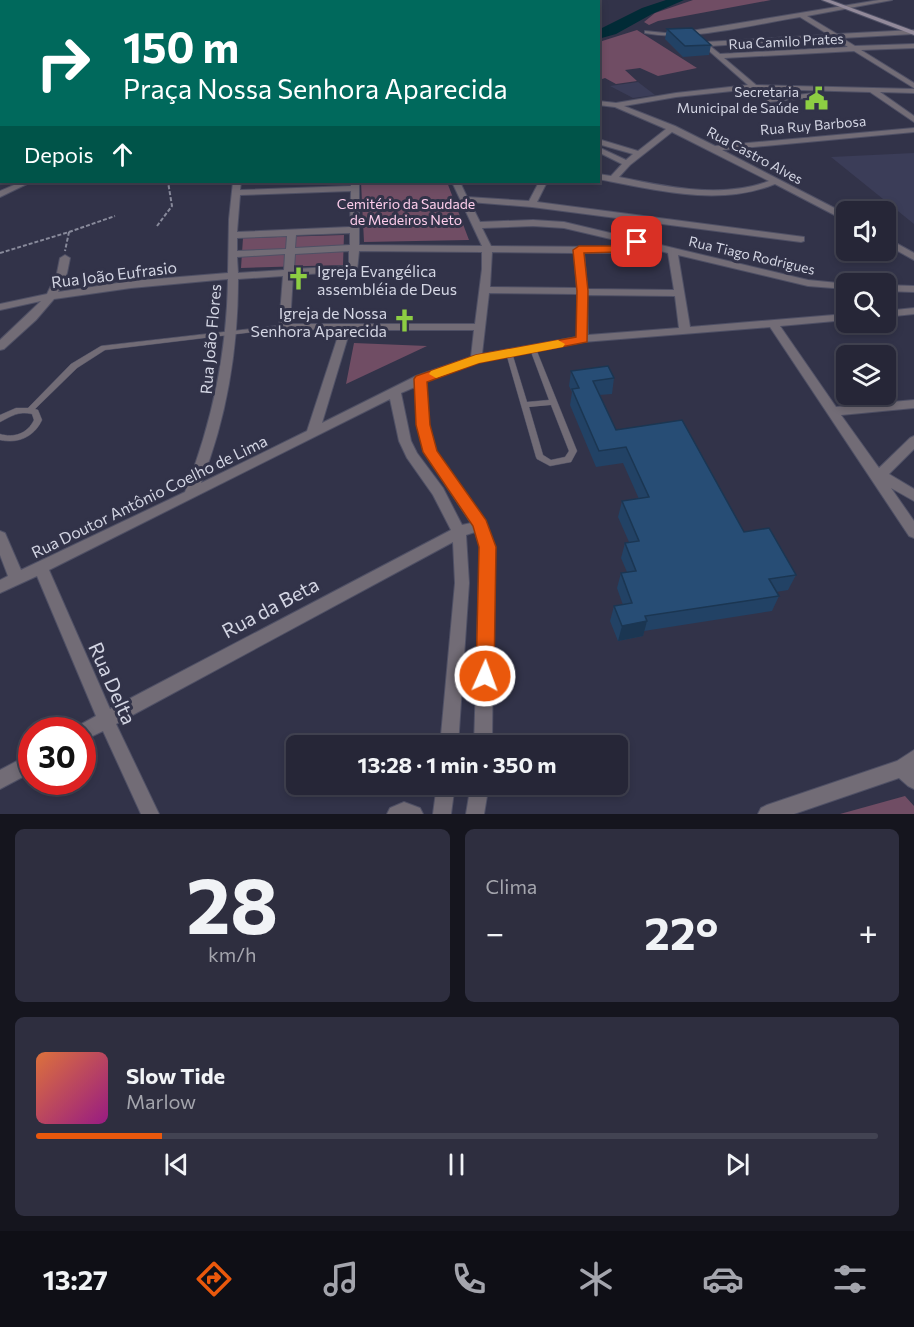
<!DOCTYPE html>
<html lang="pt">
<meta charset="utf-8">
<style>
body{margin:0;font-family:Commissioner,sans-serif;background:#2e2e3f;color:#f1f3f6;height:100vh;display:flex;flex-direction:column;font-size:22px;white-space:nowrap}
*{box-sizing:border-box;margin:0}
p{font-size:20px;color:#a4a5ad}
.icon{flex:none;width:33px;height:33px;fill:none;stroke:currentColor;stroke-width:2;stroke-linecap:round;stroke-linejoin:round}
.map{position:relative;height:814px;overflow:hidden}
.side{display:flex;flex-direction:column;gap:15px;padding:15px;background:#15151e;flex:1}
.side>*{flex:none}
.banner{position:absolute;left:0px;top:0px;width:600px;height:183px;box-shadow:0 3px 9px #0003,0 0 0 2px #424352;background:#00695c;color:#fff;overflow:hidden}
.buttons{position:absolute;left:836px;top:201px;display:grid;gap:12px}
.buttons a{display:grid;place-items:center;width:60px;height:60px;border-radius:9px;background:#262637;box-shadow:0 3px 9px #0003,0 0 0 2px #424352;font-size:30px}
.speed{position:absolute;left:18px;top:717px;display:flex;gap:12px;font-size:30px;font-weight:700;text-align:center}
.speed>*{display:grid;place-content:center;width:78px;height:78px;border-radius:50%;background:#262637;box-shadow:0 3px 9px #0003,0 0 0 2px #424352;line-height:1}
.speed .limit{border:9px solid #d22;background:#fff;color:#111}
.pin{position:absolute;display:grid;place-items:center;width:51px;height:51px;color:#fff;margin:-26px;border-radius:12px;box-shadow:0 3px 9px #0006}
.me{position:absolute;width:66px;margin:-33px;rotate:2deg;stroke-linejoin:round;filter:drop-shadow(0 0 4px #0008)}
.turn{display:flex;align-items:center;gap:21px;height:126px;padding:0 24px;font-size:27px}
.turn .icon{width:78px;height:78px;stroke-width:2.5}
.turn b{display:block;font-size:42px;line-height:51px}
.then{display:flex;align-items:center;height:57px;padding:0 24px;background:#0003;gap:12px;font-size:22px}
.big{font-size:45px;font-weight:700;line-height:1.1}
.side .widget{flex:1;display:flex;flex-direction:column;justify-content:center;gap:9px;min-width:0;padding:0 21px;border-radius:9px;background:#2e2e3f}
.side .dial{align-items:center;gap:0}
.dial b{font-size:78px;line-height:1}
.song{display:flex;align-items:center;gap:18px}
.cover{width:72px;height:72px;border-radius:9px;background:linear-gradient(135deg,hsl(20 70% 55%),hsl(310 70% 35%))}
.played{height:6px;border-radius:3px;background:linear-gradient(90deg,#ea580c 15%,#424352 15%)}
.keys{display:flex;justify-content:space-around;direction:ltr}
.heat{display:flex;justify-content:space-between;align-items:center;font-size:33px;direction:ltr}
.side .tiles{flex:1;display:grid;gap:15px;grid-template-columns:1fr 1fr}
.widget:last-child{grid-column:span 2}
.trip{position:absolute;left:286px;top:735px;width:342px;height:60px;border-radius:9px;background:#262637;box-shadow:0 3px 9px #0003,0 0 0 2px #424352;font-weight:700;line-height:60px;text-align:center}
.tabs{display:flex;height:96px;justify-content:space-around;align-items:center;background:#0f0f16;color:#a4a5ad}
.tabs .icon{width:42px;height:42px}
.tabs .current{color:#ea580c}
.tabs b{font-size:27px;color:#f1f3f6}
.map>svg:first-child{display:block}
.built{fill:#3b3d58}
.green{fill:#704d64}
.lines{fill:none;stroke-linecap:round;stroke-linejoin:round}
.river{fill:#012b36;fill-rule:evenodd}
.service-casing{stroke:#4f5065;stroke-width:1}
.minor-casing{stroke:#4f5065;stroke-width:2}
.tertiary-casing{stroke:#4f5065;stroke-width:2}
.secondary-casing{stroke:#4f5065;stroke-width:2}
.path{stroke:#888a9b;stroke-width:2;stroke-dasharray:4 2;stroke-linecap:butt}
.service{fill:#726c76;fill-rule:evenodd}
.minor{fill:#726c76;fill-rule:evenodd}
.tertiary{fill:#726c76;fill-rule:evenodd}
.secondary{fill:#938a9a;fill-rule:evenodd}
.wall{fill:#224265}
.shaded-wall{fill:#1b3652}
.building{fill:#274d75;stroke:#1b3652;stroke-width:1.5}
.route{fill:#ea580c;stroke:#983908;stroke-width:1.5}
.slow{fill:#f59e0b}
.labels{text-anchor:middle;dominant-baseline:central;stroke-width:6;stroke-linejoin:round;paint-order:stroke}
.far-street-label{font-size:14px;fill:#d3d5e3;stroke:#323349}
.far-poi-label{font-size:14px;fill:#d3d5e3;stroke:#323349;text-anchor:end}
.far-park-label{font-size:14px;fill:#fdcdeb;stroke:#323349}
.poi-label{font-size:16px;fill:#d3d5e3;stroke:#323349;text-anchor:start}
.street-label{font-size:16px;fill:#d3d5e3;stroke:#323349}
.near-street-label{font-size:20px;fill:#d3d5e3;stroke:#323349}
</style>
<div class="map">
<svg width="914" height="814" viewBox="0 0 914 814">
<rect width="100%" height="100%" fill="#323349"/>
<path class="built" d="M638,82L655,95L633,98L610,86Z
M914,153V224L831,157Z"/>
<path class="green" d="M693,0H771L658,21L649,25L644,22L655,13Z
M637,30L697,68L658,76L640,68L625,70L637,81L616,84L605,78L599,80V42Z
M361,182H447L469,240L364,242Z
M344,235L343,265L241,268L243,238Z
M354,343L427,346L346,384Z
M905,796L914,806V814H840Z"/>
<g class="lines">
<path class="river" d="M666,0H684L652,14L616,34L598,39V30L642,8Z
M0,93H2V103H0Z"/>
<defs>
<path id="service" d="M284,325L286,326L287,327L286,328L105,350L77,368L35,409L38,410L42,420C34,437 18,444 0,440V434C14,438 27,434 34,420L32,414C18,411 12,416 0,422V415L16,408H28L71,364L101,346Z
M531,347H535L536,349L577,451L571,462L550,466L537,459L536,457L506,353L509,351L512,353L527,402L549,400L530,349ZM551,405L569,451L565,457L551,460L543,455L529,407Z"/>
<path id="minor" d="M412,0H419L410,2Z
M879,0H892L807,16L837,34L914,30L913,34L842,38L855,46L914,44V48L861,50L914,83V88L854,51L724,58L756,85L914,89V93L880,92L914,116V122L870,92L761,89L771,98L814,93L818,95L814,97L769,102L751,89L676,97L624,106L675,126L715,146L914,128V132L722,150L846,214V221L775,184C719,207 656,190 598,179V174L611,176L622,164L598,152V147L626,160L633,154L598,144V139L638,151L666,129L615,107L598,105V101L616,103L676,93L748,85L699,42V40L706,42L829,35L800,17C755,24 688,42 645,33V31L665,33L691,31ZM834,38L848,47L720,54L710,46ZM672,132L769,181C722,199 667,187 619,177L630,165Z
M21,182H31L0,197V191Z
M233,182H241L240,190L351,186V182H359V245L482,246L452,182H460L467,197L529,201L539,182H547L537,202L804,237V241L801,242L532,207L470,202L480,222L533,220L564,222L808,280L848,284H846V289L808,286L678,255L690,327L846,314V320L780,326L836,407L914,400V408L841,415L879,468L910,438L914,436V449L889,474L914,489V501L891,488L914,521V538L909,536L770,327L583,342L478,362L426,381L429,425L436,451L485,521L494,547L492,746H474L480,547L475,532L466,535L469,583L458,746H440L455,583L453,542L116,724L159,814H141L103,731L82,741V730H75L76,727L96,716L37,576L0,593V580L8,576L0,555V531L5,533L21,570L185,492C212,423 227,353 228,279L131,288L54,299L36,320L4,349L0,350V340L41,301L0,310V304L47,294L57,273L60,258L65,255L70,258L67,273L58,292L131,281L228,273L229,219ZM351,191L350,227L237,232L240,195ZM533,226L564,228L628,243L611,247L491,246L482,228ZM350,233V245L295,248L296,235ZM287,236L286,249L237,251V238ZM638,245L668,253L674,290L587,289L584,253H611ZM349,251V266L294,269L295,254ZM359,251L482,252V269L475,324H290L293,275L357,271ZM492,252L574,253L577,288L490,287ZM285,254L284,270L238,273L237,257ZM283,276L279,327L280,329L340,330L307,431L201,483C227,417 238,349 238,279ZM489,293L577,294V337L482,354ZM587,295L675,296L679,328L588,335ZM350,330H474L471,357L416,376L322,423ZM415,387L417,425L424,452L471,523L462,525L443,488L417,453L411,441L401,393ZM390,399L399,441L407,458L433,495L451,530L110,709L49,570Z
M885,237L914,253V260L885,244Z
M885,285L914,286V292L885,291Z
M914,308V314L885,317V311Z
M914,750V789L908,786L899,778L794,814H758L761,808L767,805L897,761Z
M32,753V772L0,789V770Z
M437,784H455L451,814H433Z
M471,784H489L484,814H466Z
M404,802L420,808L423,814H387L390,808Z"/>
<path id="tertiary" d="M0,0L11,2L0,3Z
M0,178H2V182H5L0,184Z"/>
<path id="secondary" d="M822,0H830L914,31V35Z"/>
</defs>
<use href="#service" class="service-casing"/>
<use href="#minor" class="minor-casing"/>
<use href="#tertiary" class="tertiary-casing"/>
<use href="#secondary" class="secondary-casing"/>
<path class="path" d="M157,226L172,206L168,182
M69,232L115,216
M0,253L69,232L65,251"/>
<use href="#service" class="service"/>
<use href="#minor" class="minor"/>
<use href="#tertiary" class="tertiary"/>
<use href="#secondary" class="secondary"/>
</g>
<path class="wall" d="M667,29L711,45L709,55L683,57L665,39Z
M571,371L614,378L612,394L599,395L616,430L744,532L796,575L788,590L776,592L779,596L772,611L644,631L643,636L618,641L610,621L614,606L623,605L617,588L621,573L627,572L621,558L625,543L629,542L618,517L622,501L639,499L623,463L596,467L570,405L572,392L569,386Z"/>
<path class="shaded-wall" d="M647,621L643,636L618,641L622,626Z"/>
<path class="building" d="M692,28L711,45L685,46L667,29Z
M608,366L614,378L593,381L616,430L682,420L744,532L769,528L796,575L769,579L779,596L645,616L647,621L622,626L614,606L632,603L621,573L636,571L625,543L639,541L622,501L649,497L626,447L599,451L572,389L579,388L571,371Z"/>
<path class="route" d="M637,239L642,242L640,244L621,252L584,253L588,291L587,342L479,363L427,382L430,425L437,451L486,520L496,547L494,676L491,682L485,685L478,682L476,676L479,547L473,526L423,452L416,425L414,379L416,376L476,355L576,337L577,291L573,250L579,246H619Z"/>
<path class="slow" d="M558,340L565,344L563,347L479,363L436,378L429,374L431,371L476,355Z"/>
<defs>
<symbol id="civic-bare" viewBox="-9 -9 18 18"><path d="M-.6-6.5H3V-4.5H.6V-3L4-1V1h2V6H-6V1h2V-1L-.6-3ZM-1.2 2.5V6h2.4V2.5Z" fill="#8dce43" stroke="#323349" stroke-width="2.5" paint-order="stroke"/></symbol>
<symbol id="church-bare" viewBox="-9 -9 18 18"><path d="M-1.2-6h2.4v3.5h3.3v2.4h-3.3V6h-2.4V-.1h-3.3v-2.4h3.3Z" fill="#8dce43" stroke="#323349" stroke-width="2.5" paint-order="stroke"/></symbol>
</defs>
<g fill-rule="evenodd">
<use href="#civic-bare" x="800" y="82" width="33" height="33"/>
<use href="#church-bare" x="282" y="262" width="33" height="33"/>
<use href="#church-bare" x="388" y="304" width="33" height="33"/>
</g>
<g class="labels">
<g class="far-street-label">
<text transform="translate(786 41) rotate(-3)">Rua Camilo Prates</text>
<text transform="translate(813 125) rotate(-5)">Rua Ruy Barbosa</text>
<text transform="translate(755 155) rotate(28)">Rua Castro Alves</text>
<text transform="translate(752 255) rotate(13)">Rua Tiago Rodrigues</text>
</g>
<g class="far-poi-label">
<text x="799" y="91">Secretaria<tspan x="799" dy="16">Municipal de Saúde</tspan></text>
</g>
<g class="far-park-label">
<text x="406" y="203">Cemitério da Saudade<tspan x="406" dy="16">de Medeiros Neto</tspan></text>
</g>
<g class="poi-label">
<text x="317" y="270">Igreja Evangélica<tspan x="317" dy="18">assembléia de Deus</tspan></text>
<text x="387" y="312" text-anchor="end">Igreja de Nossa<tspan x="387" dy="18">Senhora Aparecida</tspan></text>
</g>
<g class="street-label">
<text transform="translate(114 274) rotate(-7)">Rua João Eufrasio</text>
<text transform="translate(210 339) rotate(-85)">Rua João Flores</text>
<text transform="translate(149 496) rotate(-26)">Rua Doutor Antônio Coelho de Lima</text>
</g>
<g class="near-street-label">
<text transform="translate(270 607) rotate(-28)">Rua da Beta</text>
<text transform="translate(113 683) rotate(66)">Rua Delta</text>
</g>
</g>
</svg>
<div class="buttons">
<a><svg class="icon" aria-label="sound" viewBox="0 0 24 24"><path d="M4 9h4l5-4v14l-5-4H4zM17 9q2 3 0 6"/></svg></a>
<a><svg class="icon" aria-label="search" viewBox="0 0 24 24"><circle cx="10" cy="10" r="6"/><path d="M15 15l6 6"/></svg></a>
<a><svg class="icon" aria-label="layers" viewBox="0 0 24 24"><path d="M12 4l9 5-9 5-9-5zM3 14l9 5 9-5"/></svg></a>
</div>
<div class="speed"><div class="limit">30</div></div>
<div class="pin" style="left:637px;top:242px;background:#d93025"><svg class="icon" aria-label="arrive" viewBox="0 0 24 24"><path d="M6 21V4h12l-3 4 3 4H6"/></svg></div>
<svg class="me" style="left:485px;top:676px" viewBox="-20 -20 40 40"><circle r="17" fill="#ea580c" stroke="#fff" stroke-width="3"/><path d="M0-11L8 9 0 5-8 9z" fill="#fff"/></svg>
<div class="trip">13:28 · 1 min · 350 m</div>
<div class="banner">
<div class="turn"><svg class="icon" aria-label="right" viewBox="0 0 24 24"><path d="M7 20v-9h11M14 6l5 5-5 5"/></svg><div><b>150 m</b>Praça Nossa Senhora Aparecida</div></div>
<div class="then">Depois<svg class="icon" aria-label="ahead" viewBox="0 0 24 24"><path d="M12 20V5M6 11l6-6 6 6"/></svg></div>
</div>
</div>
<section class="side">
<div class="tiles">
<div class="widget dial"><b>28</b><p>km/h</p></div>
<div class="widget"><p>Clima</p>
<div class="heat"><a>−</a><b class="big">22°</b><a>+</a></div>
</div>
<div class="widget">
<div class="song"><i class="cover"></i><div><b>Slow Tide</b><p>Marlow</p></div></div>
<div class="played"></div>
<div class="keys"><svg class="icon" aria-label="previous" viewBox="0 0 24 24"><path d="M18 5L8 12l10 7zM5 5v14"/></svg><svg class="icon" aria-label="pause" viewBox="0 0 24 24"><path d="M8 5v14M16 5v14"/></svg><svg class="icon" aria-label="next" viewBox="0 0 24 24"><path d="M6 5l10 7-10 7zM19 5v14"/></svg></div>
</div>
</div>
</section>
<nav class="tabs">
<b>13:27</b>
<svg class="icon current" aria-label="directions" viewBox="0 0 24 24"><path d="M12 3l9 9-9 9-9-9zM9 14v-3h6M13 9l2 2-2 2"/></svg>
<svg class="icon" aria-label="music" viewBox="0 0 24 24"><path d="M9 18V5l10-2v13"/><circle cx="6" cy="18" r="3"/><circle cx="16" cy="16" r="3"/></svg>
<svg class="icon" aria-label="phone" viewBox="0 0 24 24"><path d="M5 4h4l2 5-3 2q2 4 5 5l2-3 5 2v4C11 20 4 13 5 4z"/></svg>
<svg class="icon" aria-label="climate" viewBox="0 0 24 24"><path d="M12 3v18M4 7l16 10M4 17L20 7"/></svg>
<svg class="icon" aria-label="car" viewBox="0 0 24 24"><path d="M5 17H2v-5l4-1 3-4h7l3 4 3 1v5h-3M9 17h6M6 11h13"/><circle cx="7" cy="17" r="2"/><circle cx="17" cy="17" r="2"/></svg>
<svg class="icon" aria-label="filters" viewBox="0 0 24 24"><path d="M4 7h16M4 17h16"/><circle cx="9" cy="7" r="2"/><circle cx="15" cy="17" r="2"/></svg>
</nav>
